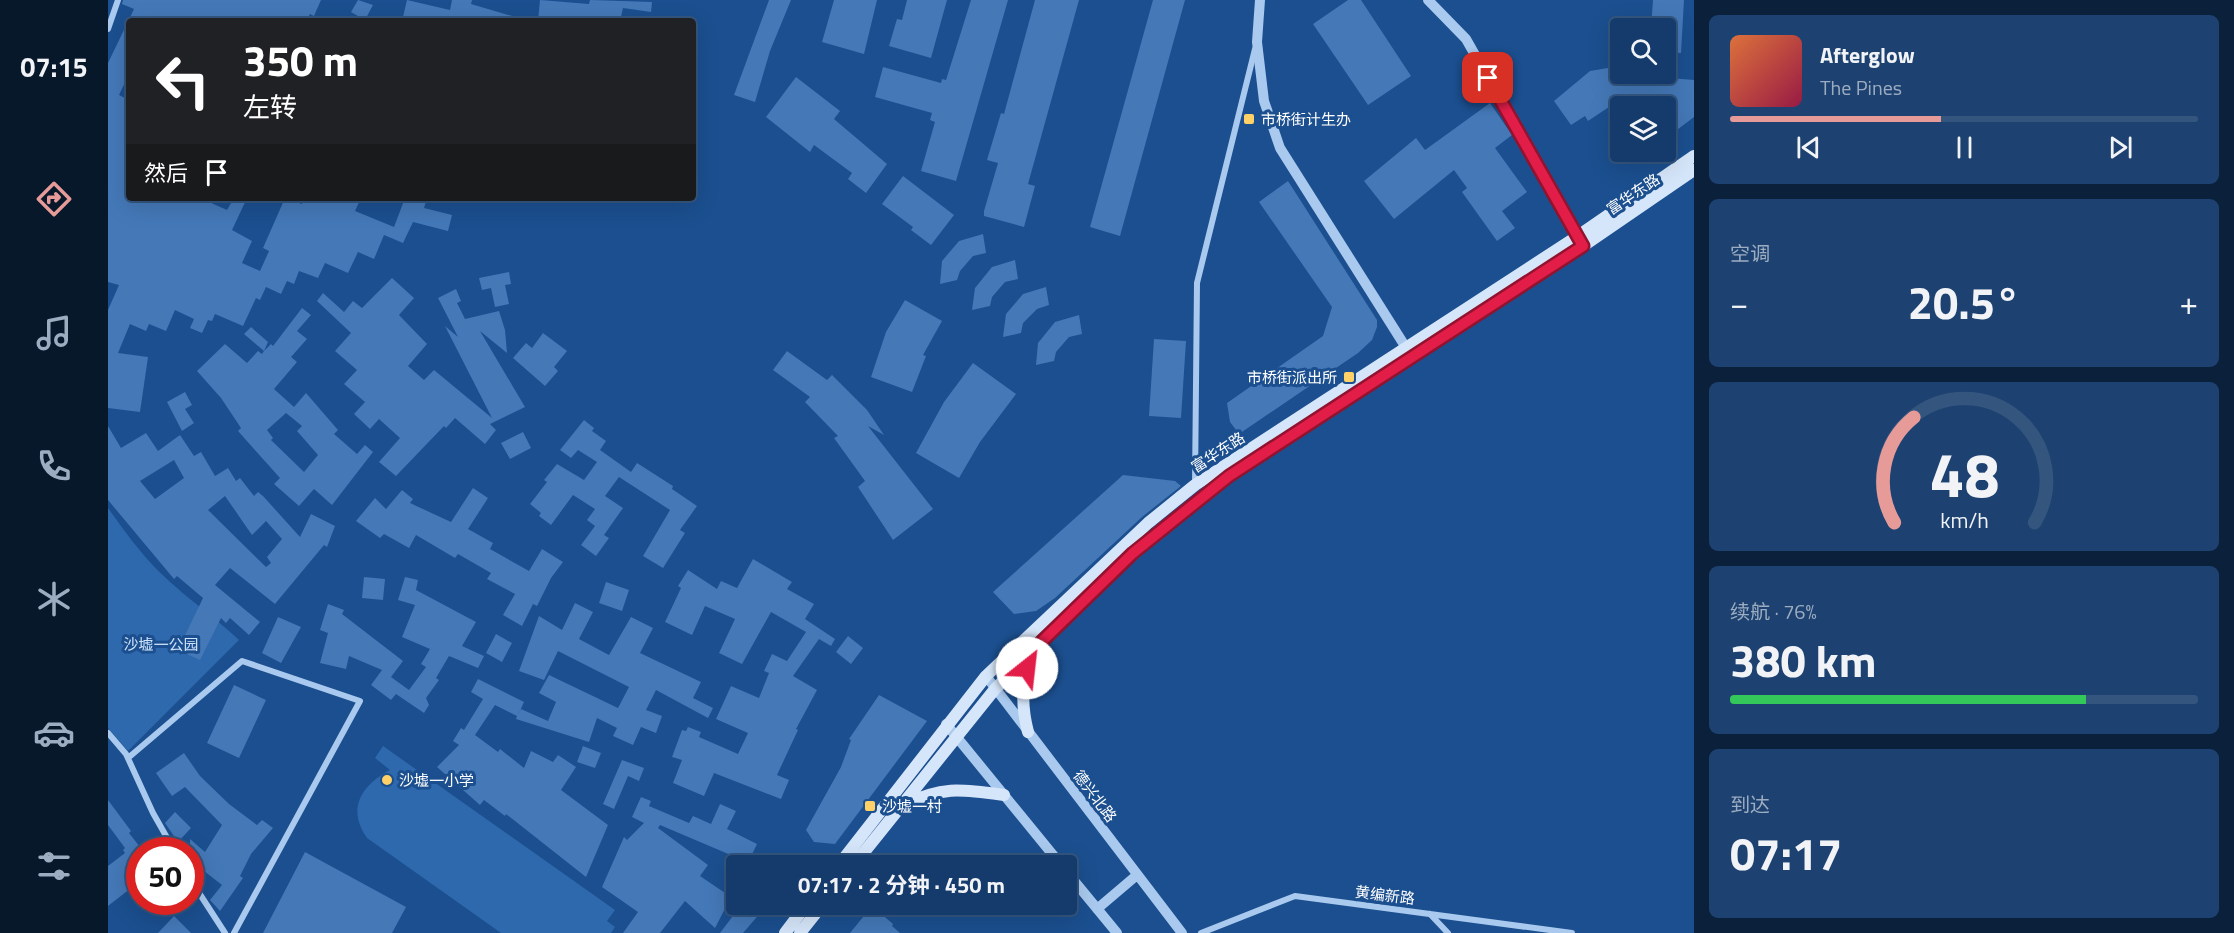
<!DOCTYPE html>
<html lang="zh">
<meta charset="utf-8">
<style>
body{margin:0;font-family:"Titillium Web","Noto Sans SC",sans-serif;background:#1d4271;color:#f1f3f6;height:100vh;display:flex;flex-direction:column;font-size:22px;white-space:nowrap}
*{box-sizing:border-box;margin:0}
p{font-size:20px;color:#9dadc1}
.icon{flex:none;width:33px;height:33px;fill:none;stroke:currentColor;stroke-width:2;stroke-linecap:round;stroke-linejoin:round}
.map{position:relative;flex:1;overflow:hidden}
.sheet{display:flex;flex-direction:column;gap:15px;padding:15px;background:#0b203b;width:540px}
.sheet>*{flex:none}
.banner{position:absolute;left:18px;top:18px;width:570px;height:183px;border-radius:6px;box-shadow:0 6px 24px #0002,0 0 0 2px #33557e;background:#202124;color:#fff;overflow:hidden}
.tools{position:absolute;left:1502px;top:18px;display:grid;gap:12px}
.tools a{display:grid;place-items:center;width:66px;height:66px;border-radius:6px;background:#143b6b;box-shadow:0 6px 24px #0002,0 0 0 2px #33557e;font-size:30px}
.speed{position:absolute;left:18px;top:837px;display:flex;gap:12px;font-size:30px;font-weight:700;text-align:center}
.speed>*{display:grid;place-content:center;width:78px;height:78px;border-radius:50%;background:#143b6b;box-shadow:0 6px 24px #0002,0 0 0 2px #33557e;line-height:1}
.speed .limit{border:9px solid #d22;background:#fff;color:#111}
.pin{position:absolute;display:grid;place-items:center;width:51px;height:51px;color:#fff;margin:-26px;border-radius:12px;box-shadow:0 3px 9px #0006}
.me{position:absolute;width:66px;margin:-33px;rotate:29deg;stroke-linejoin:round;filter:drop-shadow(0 0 4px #0008)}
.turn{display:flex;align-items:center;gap:21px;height:126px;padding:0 18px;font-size:27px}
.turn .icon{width:78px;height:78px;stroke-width:2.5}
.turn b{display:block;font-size:42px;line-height:51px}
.then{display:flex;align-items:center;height:57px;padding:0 18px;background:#0003;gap:12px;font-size:22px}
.big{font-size:45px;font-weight:700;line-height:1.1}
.sheet .card{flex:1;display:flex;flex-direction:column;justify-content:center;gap:9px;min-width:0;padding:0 21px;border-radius:9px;background:#1d4271}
.sheet .dial{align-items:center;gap:0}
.dial svg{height:156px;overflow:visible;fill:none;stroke:#33557e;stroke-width:7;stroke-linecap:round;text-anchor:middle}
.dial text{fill:#f1f3f6;stroke:none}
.song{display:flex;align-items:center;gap:18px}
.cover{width:72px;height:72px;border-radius:9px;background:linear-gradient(135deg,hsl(20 70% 55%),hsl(340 70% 35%))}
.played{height:6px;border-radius:3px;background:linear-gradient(90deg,#e69b98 45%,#33557e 45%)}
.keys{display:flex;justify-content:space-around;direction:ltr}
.heat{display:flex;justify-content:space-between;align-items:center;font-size:33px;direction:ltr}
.charge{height:9px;border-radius:4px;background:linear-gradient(90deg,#34c759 76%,#33557e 0)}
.trip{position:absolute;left:618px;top:855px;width:351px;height:60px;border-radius:6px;background:#143b6b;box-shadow:0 6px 24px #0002,0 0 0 2px #33557e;font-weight:700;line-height:60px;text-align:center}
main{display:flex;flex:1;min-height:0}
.menu{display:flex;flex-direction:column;width:108px;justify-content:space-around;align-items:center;background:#08182b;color:#9dadc1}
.menu .icon{width:42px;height:42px}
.menu .on{color:#e69b98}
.menu b{font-size:27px;color:#f1f3f6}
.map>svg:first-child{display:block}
.green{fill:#2e69ad}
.building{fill:#4478b7;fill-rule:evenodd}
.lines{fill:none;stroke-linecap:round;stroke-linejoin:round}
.minor{stroke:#a9c9ee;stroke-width:6}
.tertiary{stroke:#a9c9ee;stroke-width:10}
.secondary{stroke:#d6e6fa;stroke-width:12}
.route-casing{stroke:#92132f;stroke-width:15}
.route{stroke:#e11d48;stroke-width:10}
.poi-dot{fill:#ffd166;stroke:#1b4f8f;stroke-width:2}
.labels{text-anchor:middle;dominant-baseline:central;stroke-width:6;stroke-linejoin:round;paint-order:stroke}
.poi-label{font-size:15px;fill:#fff;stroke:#1b4f8f;text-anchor:start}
.street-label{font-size:15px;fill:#fff;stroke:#1b4f8f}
.park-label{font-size:15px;fill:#cfe3fa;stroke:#1b4f8f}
</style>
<main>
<nav class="menu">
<b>07:15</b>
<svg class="icon on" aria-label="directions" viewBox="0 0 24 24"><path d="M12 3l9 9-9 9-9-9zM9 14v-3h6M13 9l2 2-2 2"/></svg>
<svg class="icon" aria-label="music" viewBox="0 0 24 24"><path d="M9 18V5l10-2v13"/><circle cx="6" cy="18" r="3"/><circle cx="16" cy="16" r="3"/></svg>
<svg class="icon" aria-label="phone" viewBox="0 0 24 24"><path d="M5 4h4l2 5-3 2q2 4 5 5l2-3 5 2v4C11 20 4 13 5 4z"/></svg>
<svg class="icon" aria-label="climate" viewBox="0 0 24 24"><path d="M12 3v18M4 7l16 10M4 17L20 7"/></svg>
<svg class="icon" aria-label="car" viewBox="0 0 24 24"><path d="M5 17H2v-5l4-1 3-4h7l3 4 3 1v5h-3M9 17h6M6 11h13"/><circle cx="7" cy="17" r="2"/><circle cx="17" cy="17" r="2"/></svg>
<svg class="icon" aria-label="filters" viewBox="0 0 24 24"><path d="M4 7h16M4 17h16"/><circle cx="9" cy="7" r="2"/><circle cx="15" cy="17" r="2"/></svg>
</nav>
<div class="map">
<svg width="1586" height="933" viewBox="0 0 1586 933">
<rect width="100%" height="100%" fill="#1b4f8f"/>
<path class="green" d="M0,508C11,523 22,539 34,553C62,587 100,611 131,640L20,751L0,728Z
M275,746L507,910L499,921L507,927L503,933H393L259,838C238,808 254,785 282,770L267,758Z"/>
<path class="building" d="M15,0H213L206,16L202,14L198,21H21V74L11,95L21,100V198H92L119,210L126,198H139L124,230L144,241L134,263L152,271L161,251L155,248L177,198L194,204L196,198H253L247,211L286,227L297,198H319L316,208L344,215L340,231L305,222L295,243L276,235L266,259L250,252L240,273L217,263L210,278L191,271L186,284L179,281L173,294L158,287L152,300L148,298L135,326L107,314L104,321L100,320L94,333L82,328L86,319L67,310L58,331L41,324L38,331L22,324L10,353L40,357L32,412L0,408V310L11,285L0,282V63L26,9L14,4Z
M250,0L265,5L257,20L243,12Z
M299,0L342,10L344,0H364L363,4L411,18V21H365L354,18L353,21H294Z
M432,0L481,4L482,0L544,2L543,12L515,8L512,21H477L451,17L450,21H430Z
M661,0H683L662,51L647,102L626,95Z
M726,0H769L756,54L714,42Z
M799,0H839L823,58L781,46L789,19L794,20Z
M863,0H900L848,181L813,171L827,122L822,120L824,113L767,97L775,67L833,83L834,79L838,80Z
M927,0H971L920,184L927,186L916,227L876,216V211L890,163L879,160L893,113L896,114Z
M1045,0H1077L1012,236L982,227Z
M1240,0H1253L1303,76L1260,105L1205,24Z
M1545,0H1576L1573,53L1557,52V28H1543Z
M1512,66V74L1586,80V117L1557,139V106L1504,105L1480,121L1477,116L1463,125L1446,101L1482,71Z
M688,77L732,111L726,119L779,164L758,193L740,179L744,173L706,145L702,152L658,117Z
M1382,103L1404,135L1387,148L1419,192L1394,211L1407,228L1389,241L1354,192L1359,188L1346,170L1286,219L1256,181L1308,138L1317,150Z
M795,176L846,215L823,245L803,230L805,227L774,204Z
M1180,181L1269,320V327L1264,340L1250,353L1131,434L1122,422L1119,403L1215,336L1224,307L1151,202Z
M875,234L878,253L865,256L852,271L849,280L832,284L834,261L851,241Z
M907,260L910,279L897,282L884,297L882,306L864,310L867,288L884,267Z
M401,272L403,284L397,285L401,304L387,307L383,288L374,290L371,278Z
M284,278L306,298L291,315L319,344L300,366L316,380L326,370L384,418L337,326L350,337L330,298L348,289L353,301L349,303L357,319L391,311L397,330L399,353L372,331L417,407L382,424L388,430L377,444L347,418L338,428L336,426L288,476L271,462L292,438L271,419L262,429L246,414L257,402L236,384L249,370L227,351L243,333L209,301L215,293L236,312L245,301L254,308Z
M938,287L941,305L929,309L915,323L913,333L895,337L898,314L915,294Z
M797,300L834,321L815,355L818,356L804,392L763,377L778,332Z
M194,308L203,315L189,331L199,339L183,357L189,362L166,389L186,407L198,393L230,430L226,434L249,454L257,445L265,452L224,505L206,489L191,506L166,484L172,478L130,431L133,428L113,398L89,371L117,344L139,363L150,351L154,354L156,351L136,334L143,327L160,342L156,351L163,344L165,346ZM178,413L194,426L189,431L210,455L196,472L163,440L165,438L159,430Z
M971,315L974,334L961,337L948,352L946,361L928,365L930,343L947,322Z
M435,333L459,351L446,367L450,371L437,386L405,358L418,343L424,348Z
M1046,339L1078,341L1073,418L1041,416Z
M679,351L719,380L724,375L759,410L776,435L760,426L825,509L785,540L750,487L757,481L726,438L730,436L697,402L702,397L665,370Z
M865,363L908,394L872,442L851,478L808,453L836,402Z
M77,392L84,405L77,409L86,423L74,431L59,402Z
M476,420L486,428L484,431L498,441L492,450L523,472L529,463L565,486L564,489L589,506L572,530L577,533L555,568L535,556L562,510L511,477L497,496L515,508L496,535L501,538L488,556L473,545L487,526L479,520L487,509L465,495L443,525L431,516L433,513L422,504L439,482L436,480L449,464L476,480L489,462L470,450L463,458L452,450Z
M0,426L13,448L38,433L50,451L72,435L86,456L93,452L107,476L120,468L128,481L132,478L146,496L150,492L155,496L192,537L203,514L227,526L219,547L216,545L167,604L122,568L107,585L152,622L141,635L122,618L118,623L113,618L92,660L70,650L95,598L69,576L66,579L0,500ZM66,460L76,478L47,499L32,481ZM117,496L144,535L158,521L174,539L159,557L163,563L158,567L100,510Z
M415,432L423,448L402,459L393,443Z
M1015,475L1067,481L1073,486L1034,517L947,598L928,611L906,614L885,592Z
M365,488L380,498L360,529L385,543L382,549L421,571L434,549L455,562L443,578L429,606L425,604L414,626L395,615L407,594L379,579L383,573L350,554L347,558L308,535L301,548L276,534L272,538L248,521L267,498L278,509L294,490L305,499L302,503L343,522Z
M645,559L684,582L679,589L706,604L697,619L727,639L723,646L711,639L685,676L709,690L688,729L690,730L669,775L681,780L673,799L606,773L596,796L565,783L574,760L564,757L574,730L578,731L580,727L593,732L591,737L630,754L640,733L608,719L623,686L651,698L661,673L656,671L664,654L679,661L698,632L663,612L634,664L611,653L627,619L597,606L584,635L557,622L573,588L570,586L580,570L609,589L613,581L629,588Z
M256,577L277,579L275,600L254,598Z
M297,577L310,580L308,590L368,622L354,646L376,656L370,668L341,656L328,678L331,680L318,698L321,705L316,713L288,694L283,700L263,685L274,670L241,656L238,669L212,663L220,633L212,630L220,604L236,610L234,614L295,661L283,677L301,690L318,667L313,664L322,649L294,637L307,605L290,600Z
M498,582L521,590L514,611L491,603Z
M467,603L485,612L471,639L501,655L523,617L545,628L532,653L593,682L585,698L605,708L600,718L548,690L538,710L554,716L548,733L533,727L525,745L505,736L509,728L489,718L481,742L408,719L409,716L387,705L367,735L390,752L392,749L416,768L423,751L445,762L450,755L468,767L453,790L500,825L478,877L398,814L397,816L376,800L372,805L329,767L351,745L345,741L353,728L356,730L375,699L363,692L370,679L416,702L410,715L413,709L440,721L448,702L431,693L441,675L510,708L521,687L450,651L436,680L411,671L431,616L454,630Z
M170,617L193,627L173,663L154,653Z
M388,634L404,643L394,662L378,653Z
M740,636L755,648L743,664L728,652Z
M126,685L158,700L131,758L99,743Z
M771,695L819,721L727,844L706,842L698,830L733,767L743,740L741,739Z
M475,746L493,753L487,768L469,762Z
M76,753L92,776L121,804L149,825L154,820L165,828L143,854L132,876L135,878L112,911L102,900L114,885L82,860V839L97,852L114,825L77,787L64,796L48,773Z
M514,760L536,768L531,781L520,776L506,809L495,804Z
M533,797L543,801L541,806L581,823L585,816L603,824L612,804L628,811L619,829L649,844L639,865L625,856L552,825L550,828L600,865L592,876L623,897L607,928L577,901L552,933H515L530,912L494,887L516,837L519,840L536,823L524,817Z
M0,800L23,831L21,833L32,847V881L0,906V866L17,853L15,850L17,848L0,825Z
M67,812L83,828L70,842L57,823Z
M197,852L298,907L284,933H155Z
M634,904H660L635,933H612Z
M764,906L785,924L784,926L792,933H742Z
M66,916L83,933H50Z"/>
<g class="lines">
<path class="minor" d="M0,29L10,0
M1087,484L1089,283L1147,49
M0,733L18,754L45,813L66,850
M20,758L134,661L252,701L126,933
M82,879L117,933
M1322,914L1340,933
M1093,933L1187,896L1464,933"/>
<path class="tertiary" d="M1152,0L1149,42L1156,101L1172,148L1302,354
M1320,0L1358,39L1474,243
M878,676L1074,933
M838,724L954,866
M958,871L1009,933
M989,909L1029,875"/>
<path class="secondary" d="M920,732C912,701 915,684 923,654
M795,805C835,786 852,789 896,795
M730,866L878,676L1040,523L1087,485L1470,236L1586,156
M745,866L887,689L989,587L1052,530L1121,476L1475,246L1586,170
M677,933L699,904
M692,933L715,904"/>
</g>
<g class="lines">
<defs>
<path id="route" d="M919,668L923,652L1025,553L1121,476L1475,246L1380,78"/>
</defs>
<use href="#route" class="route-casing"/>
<use href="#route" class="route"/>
</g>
<g class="poi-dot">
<rect x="1135" y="113" width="12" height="12" rx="3"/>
<rect x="1235" y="371" width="12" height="12" rx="3"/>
<circle cx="279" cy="780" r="6"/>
<rect x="756" y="800" width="12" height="12" rx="3"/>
</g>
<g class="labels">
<g class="poi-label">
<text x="1153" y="119">市桥街计生办</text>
<text x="1229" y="377" text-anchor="end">市桥街派出所</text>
<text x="291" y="780">沙墟一小学</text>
<text x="774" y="806">沙墟一村</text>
</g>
<g class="street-label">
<text transform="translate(1525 194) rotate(-34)">富华东路</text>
<text transform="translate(1110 452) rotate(-33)">富华东路</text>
<text transform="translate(987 796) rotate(53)">德兴北路</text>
<text transform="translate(1277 895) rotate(7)">黄编新路</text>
</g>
<g class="park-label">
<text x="53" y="644">沙墟一公园</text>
</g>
</g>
</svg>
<div class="tools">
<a><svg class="icon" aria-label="search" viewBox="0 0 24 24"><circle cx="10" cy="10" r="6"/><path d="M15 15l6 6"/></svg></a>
<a><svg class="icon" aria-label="layers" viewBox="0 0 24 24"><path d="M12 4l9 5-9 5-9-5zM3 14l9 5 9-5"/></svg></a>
</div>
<div class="speed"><div class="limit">50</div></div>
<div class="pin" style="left:1380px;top:78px;background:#d93025"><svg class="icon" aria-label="arrive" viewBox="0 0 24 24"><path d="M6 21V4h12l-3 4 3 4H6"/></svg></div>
<svg class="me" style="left:919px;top:668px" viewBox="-20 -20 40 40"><circle r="19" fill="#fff"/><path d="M0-13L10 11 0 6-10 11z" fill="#e11d48"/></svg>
<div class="trip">07:17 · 2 分钟 · 450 m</div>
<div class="banner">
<div class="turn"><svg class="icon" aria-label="left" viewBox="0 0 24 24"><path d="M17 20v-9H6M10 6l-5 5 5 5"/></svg><div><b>350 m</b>左转</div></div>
<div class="then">然后<svg class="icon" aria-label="arrive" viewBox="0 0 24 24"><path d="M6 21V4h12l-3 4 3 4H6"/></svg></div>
</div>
</div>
<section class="sheet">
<div class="card">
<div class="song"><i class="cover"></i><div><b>Afterglow</b><p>The Pines</p></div></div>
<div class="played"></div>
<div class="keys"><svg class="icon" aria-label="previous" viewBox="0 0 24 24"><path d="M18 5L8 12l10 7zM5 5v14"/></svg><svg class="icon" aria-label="pause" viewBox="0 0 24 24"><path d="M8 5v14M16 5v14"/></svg><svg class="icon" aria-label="next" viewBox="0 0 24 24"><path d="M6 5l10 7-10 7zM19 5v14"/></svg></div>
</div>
<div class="card"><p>空调</p>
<div class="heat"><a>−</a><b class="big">20.5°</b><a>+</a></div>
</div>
<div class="card dial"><svg viewBox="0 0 100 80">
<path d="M14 69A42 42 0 1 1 86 69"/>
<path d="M14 69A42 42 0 0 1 24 15" stroke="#e69b98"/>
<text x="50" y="56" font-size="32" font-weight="700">48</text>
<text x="50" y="72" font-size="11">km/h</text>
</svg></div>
<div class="card"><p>续航 · 76%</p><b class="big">380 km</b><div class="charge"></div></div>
<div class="card"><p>到达</p><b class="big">07:17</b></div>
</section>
</main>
